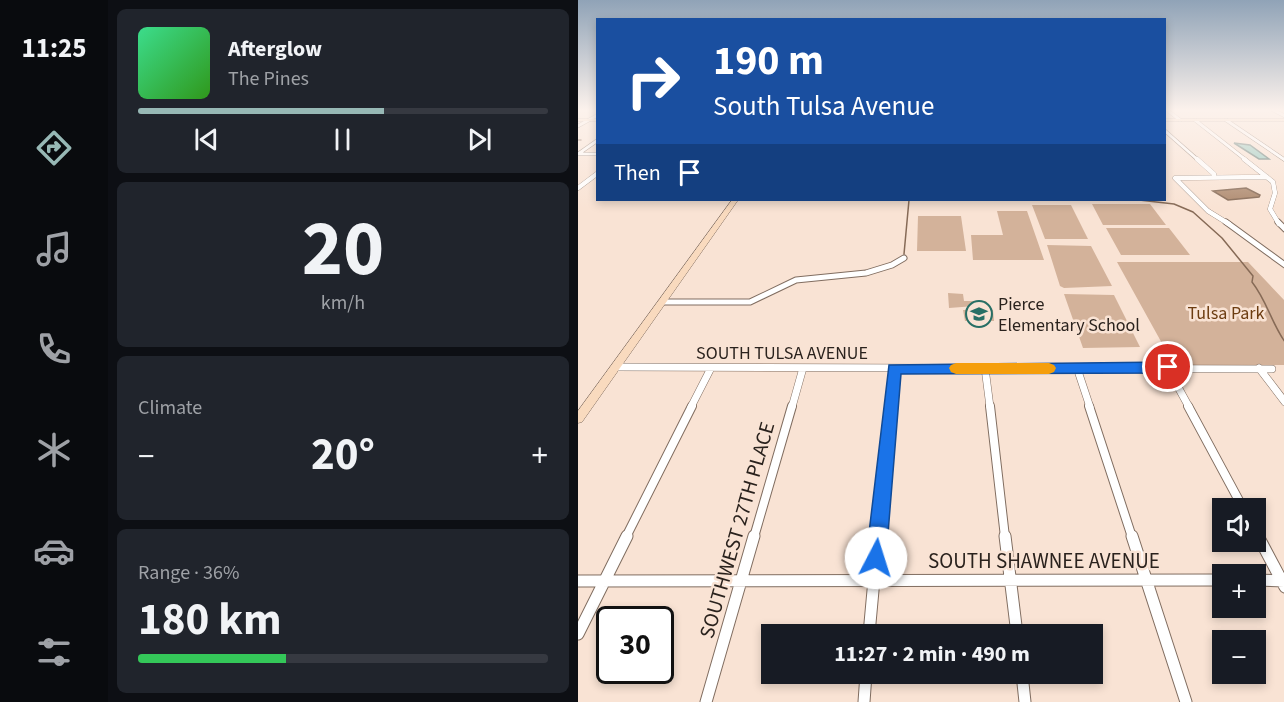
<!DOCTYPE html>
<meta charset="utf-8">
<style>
body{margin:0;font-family:"Source Sans 3",sans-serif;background:#20242c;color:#f1f3f6;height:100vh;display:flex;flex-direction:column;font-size:22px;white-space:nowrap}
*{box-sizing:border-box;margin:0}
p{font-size:20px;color:#9ea1a6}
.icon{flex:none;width:33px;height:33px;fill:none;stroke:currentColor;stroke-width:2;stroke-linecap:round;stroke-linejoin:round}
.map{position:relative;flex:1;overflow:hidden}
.panel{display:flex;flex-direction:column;gap:9px;padding:9px;background:#0d0f14;width:470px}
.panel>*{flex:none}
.hud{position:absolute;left:18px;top:18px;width:570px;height:183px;border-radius:0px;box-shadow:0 3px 9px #0003;background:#1a4fa0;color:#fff;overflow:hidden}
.tools{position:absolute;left:634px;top:498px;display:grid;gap:12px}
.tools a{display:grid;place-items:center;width:54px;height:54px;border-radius:0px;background:#171b24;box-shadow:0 3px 9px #0003;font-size:30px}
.speed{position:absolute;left:18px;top:606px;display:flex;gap:12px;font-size:30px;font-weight:700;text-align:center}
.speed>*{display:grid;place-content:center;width:78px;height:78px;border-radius:50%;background:#171b24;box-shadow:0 3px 9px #0003;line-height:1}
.speed .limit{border:3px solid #111;border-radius:9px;background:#fff;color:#111}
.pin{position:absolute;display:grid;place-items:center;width:51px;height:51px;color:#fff;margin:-26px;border:3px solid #fff;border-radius:50%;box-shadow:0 2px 6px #0007}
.me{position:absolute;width:66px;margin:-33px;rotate:5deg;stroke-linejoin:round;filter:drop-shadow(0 0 4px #0008)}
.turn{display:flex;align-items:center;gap:21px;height:126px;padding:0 18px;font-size:27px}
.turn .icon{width:78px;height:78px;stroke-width:2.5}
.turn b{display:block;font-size:42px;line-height:51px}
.then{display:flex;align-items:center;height:57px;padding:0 18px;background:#0003;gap:12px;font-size:22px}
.big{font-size:45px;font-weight:700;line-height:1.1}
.panel .widget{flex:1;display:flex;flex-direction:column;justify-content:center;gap:9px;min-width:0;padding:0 21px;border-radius:9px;background:#20242c}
.panel .dial{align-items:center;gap:0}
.dial b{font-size:78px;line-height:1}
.song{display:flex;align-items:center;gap:18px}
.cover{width:72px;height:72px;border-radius:9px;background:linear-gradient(135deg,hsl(150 70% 55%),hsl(110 70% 35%))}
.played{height:6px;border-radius:3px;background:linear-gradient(90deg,#97b8b5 60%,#363941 60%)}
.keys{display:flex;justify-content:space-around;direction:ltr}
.heat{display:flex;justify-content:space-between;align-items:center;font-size:33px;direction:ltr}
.charge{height:9px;border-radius:4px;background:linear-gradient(90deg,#34c759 36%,#363941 0)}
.trip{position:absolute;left:183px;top:624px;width:342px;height:60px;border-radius:0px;background:#171b24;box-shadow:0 3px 9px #0003;font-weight:700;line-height:60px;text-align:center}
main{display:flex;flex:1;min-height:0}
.menu{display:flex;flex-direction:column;width:108px;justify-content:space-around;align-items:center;background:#090b0e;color:#9ea1a6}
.menu .icon{width:42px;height:42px}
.menu .selected{color:#97b8b5}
.menu b{font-size:27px;color:#f1f3f6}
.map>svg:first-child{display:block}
.green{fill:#d3b29a}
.water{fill:#ad896e;stroke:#866a56;stroke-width:1.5}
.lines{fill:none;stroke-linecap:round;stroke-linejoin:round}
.stream{stroke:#866a56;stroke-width:1.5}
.building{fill:#92c8be;stroke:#627c77;stroke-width:1.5}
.minor-far5-casing{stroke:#806d60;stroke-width:4}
.minor-far4-casing{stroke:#806d60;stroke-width:5}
.minor-far3-casing{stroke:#806d60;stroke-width:7}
.minor-far2-casing{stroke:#806d60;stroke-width:8}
.minor-far1-casing{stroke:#806d60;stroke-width:10}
.minor-casing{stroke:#806d60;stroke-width:13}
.secondary-casing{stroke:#806d60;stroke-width:1}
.minor-far5{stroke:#fff;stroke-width:3}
.minor-far4{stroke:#fff;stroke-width:4.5}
.minor-far3{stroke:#fff;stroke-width:5}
.minor-far2{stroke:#fff;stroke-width:7}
.minor-far1{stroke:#fff;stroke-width:8}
.minor{stroke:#fff;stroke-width:11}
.secondary{fill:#f9dabe;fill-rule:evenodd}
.route{fill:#1a73e8;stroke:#114b97;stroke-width:1.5}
.slow{fill:#f59e0b}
.labels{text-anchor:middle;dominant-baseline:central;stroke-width:5;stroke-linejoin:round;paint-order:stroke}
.poi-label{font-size:18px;fill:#2a221d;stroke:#f9e3d4;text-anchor:start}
.park-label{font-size:18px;fill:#6c3c10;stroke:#f9e3d4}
.street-label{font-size:18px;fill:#2a221d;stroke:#f9e3d4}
.near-street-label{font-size:21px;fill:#2a221d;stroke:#f9e3d4}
</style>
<main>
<nav class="menu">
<b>11:25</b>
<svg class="icon selected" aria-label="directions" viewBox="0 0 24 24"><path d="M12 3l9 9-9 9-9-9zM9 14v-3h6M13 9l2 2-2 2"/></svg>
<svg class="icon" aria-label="music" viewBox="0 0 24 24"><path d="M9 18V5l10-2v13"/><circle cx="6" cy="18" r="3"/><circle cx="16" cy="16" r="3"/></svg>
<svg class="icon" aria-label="phone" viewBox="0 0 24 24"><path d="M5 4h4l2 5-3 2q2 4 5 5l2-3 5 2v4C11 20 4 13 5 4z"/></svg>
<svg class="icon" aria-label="climate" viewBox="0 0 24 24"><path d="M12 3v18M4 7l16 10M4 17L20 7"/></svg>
<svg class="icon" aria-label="car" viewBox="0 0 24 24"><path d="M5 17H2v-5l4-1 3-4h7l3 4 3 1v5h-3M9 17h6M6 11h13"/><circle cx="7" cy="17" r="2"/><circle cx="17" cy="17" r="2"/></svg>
<svg class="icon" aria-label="filters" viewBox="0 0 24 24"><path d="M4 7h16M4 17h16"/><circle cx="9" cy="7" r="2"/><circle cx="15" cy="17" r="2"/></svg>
</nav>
<section class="panel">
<div class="widget">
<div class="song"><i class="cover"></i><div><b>Afterglow</b><p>The Pines</p></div></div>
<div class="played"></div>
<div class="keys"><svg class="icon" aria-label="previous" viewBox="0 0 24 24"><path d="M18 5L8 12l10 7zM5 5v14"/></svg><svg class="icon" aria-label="pause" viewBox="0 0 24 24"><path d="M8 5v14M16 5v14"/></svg><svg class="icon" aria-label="next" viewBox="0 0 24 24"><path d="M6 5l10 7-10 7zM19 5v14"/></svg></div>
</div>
<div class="widget dial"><b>20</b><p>km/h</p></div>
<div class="widget"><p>Climate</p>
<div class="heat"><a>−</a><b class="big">20°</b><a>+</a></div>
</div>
<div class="widget"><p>Range · 36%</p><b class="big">180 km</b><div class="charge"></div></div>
</section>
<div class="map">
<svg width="707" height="702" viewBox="0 0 707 702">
<rect width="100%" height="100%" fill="#f9e3d4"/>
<path class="green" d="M514,204H572L588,225H525Z
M454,205H493L510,239H467Z
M419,211H449L466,260H395L393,235H425Z
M340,216H383L388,251H339Z
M528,228H591L612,255H543Z
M469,245L513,246L534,286L486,288L482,286Z
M539,262H670L706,300V365H596Z
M370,293L385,294L386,301H408L410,305L371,308Z
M486,294L536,295L562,347L505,348Z
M385,310H415L416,321H387Z"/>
<path class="water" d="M668,188L682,195L681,197L650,200L635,191Z"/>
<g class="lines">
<path class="stream" d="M0,140H3
M561,200L596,204L615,212L644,238L675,276L674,282C689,301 693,322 707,342
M326,254L331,200"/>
</g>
<path class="building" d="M656,143L672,145L691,159H681Z"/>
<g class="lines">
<defs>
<path id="minor-far5" d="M589,110L602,120
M695,110L707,116
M617,120L668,160
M648,120L707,160
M0,126L20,115
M586,130L620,160
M0,154L20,140
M1,154H20"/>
<path id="minor-far4" d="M619,159L636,174
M666,159L695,182L697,193L692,209L701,224
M0,188L20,173
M651,224L630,211L597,178L689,177"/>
<path id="minor-far3" d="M648,222L707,265
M700,222L707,229
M84,302H172L218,280L288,273L314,265L326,258"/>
<path id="minor-far2" d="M38,367L694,369
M589,367L611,407
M407,368L412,407
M499,368L512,407
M681,368L707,402
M113,407L133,368
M214,407L225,368
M312,407L316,368"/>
<path id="minor-far1" d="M412,406L427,537
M511,406L554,537
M610,406L665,508
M678,533L680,537
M48,537L114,406
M176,537L214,406
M300,537L312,406"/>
<path id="minor" d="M427,536L439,634
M554,536L608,702
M680,536L707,587
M678,580L707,581
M0,581L645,580
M0,634L49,536
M291,634L300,536
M444,674L447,702
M128,702L176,536
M286,702L288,674"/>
<path id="secondary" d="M0,119H20V121H0Z
M586,119H707V121H586Z
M154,200H160L4,422L0,423V411Z"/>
</defs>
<use href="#minor-far5" class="minor-far5-casing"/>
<use href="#minor-far4" class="minor-far4-casing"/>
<use href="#minor-far3" class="minor-far3-casing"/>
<use href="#minor-far2" class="minor-far2-casing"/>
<use href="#minor-far1" class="minor-far1-casing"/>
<use href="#minor" class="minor-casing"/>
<use href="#secondary" class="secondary-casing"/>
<use href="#minor-far5" class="minor-far5"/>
<use href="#minor-far4" class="minor-far4"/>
<use href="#minor-far3" class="minor-far3"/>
<use href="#minor-far2" class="minor-far2"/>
<use href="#minor-far1" class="minor-far1"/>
<use href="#minor" class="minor"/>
<use href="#secondary" class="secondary"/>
</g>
<linearGradient id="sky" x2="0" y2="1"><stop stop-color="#90a3b7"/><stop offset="0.53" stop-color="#fcf2ec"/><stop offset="1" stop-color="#fcf2ec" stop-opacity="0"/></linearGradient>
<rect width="707" height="208" fill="url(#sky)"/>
<path class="route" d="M590,362L597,367L590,373L323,374L308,558L305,565L298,568L291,565L288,558L311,365Z"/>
<path class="slow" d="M378,363H471L476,365L478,368L476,372L471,374H378L373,372L371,368L373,365Z"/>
<defs>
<symbol id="school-ring" viewBox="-11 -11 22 22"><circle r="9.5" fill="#f9e3d4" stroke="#286f65" stroke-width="1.5"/><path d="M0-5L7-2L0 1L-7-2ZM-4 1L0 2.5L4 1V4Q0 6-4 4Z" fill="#286f65"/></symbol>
</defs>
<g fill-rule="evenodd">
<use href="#school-ring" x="386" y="299" width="30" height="30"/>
</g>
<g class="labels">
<g class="poi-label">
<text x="420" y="304">Pierce<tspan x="420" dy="21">Elementary School</tspan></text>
</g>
<g class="park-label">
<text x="648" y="313">Tulsa Park</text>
</g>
<g class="street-label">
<text x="204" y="353">SOUTH TULSA AVENUE</text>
</g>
<g class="near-street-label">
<text transform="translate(159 530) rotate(-74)">SOUTHWEST 27TH PLACE</text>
<text x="466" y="561">SOUTH SHAWNEE AVENUE</text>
</g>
</g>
</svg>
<div class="tools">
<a><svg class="icon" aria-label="sound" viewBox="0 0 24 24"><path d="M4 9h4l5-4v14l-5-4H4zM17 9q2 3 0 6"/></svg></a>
<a>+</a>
<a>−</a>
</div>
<div class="speed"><div class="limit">30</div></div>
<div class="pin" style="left:590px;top:367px;background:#d93025"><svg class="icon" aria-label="arrive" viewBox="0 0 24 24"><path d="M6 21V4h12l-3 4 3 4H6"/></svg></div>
<svg class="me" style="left:298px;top:558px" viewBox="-20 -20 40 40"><circle r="19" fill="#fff"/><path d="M0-13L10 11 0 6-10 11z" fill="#1a73e8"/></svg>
<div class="trip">11:27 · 2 min · 490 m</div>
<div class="hud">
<div class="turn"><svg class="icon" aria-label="right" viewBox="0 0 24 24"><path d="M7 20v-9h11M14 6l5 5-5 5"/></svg><div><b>190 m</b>South Tulsa Avenue</div></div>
<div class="then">Then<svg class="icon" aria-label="arrive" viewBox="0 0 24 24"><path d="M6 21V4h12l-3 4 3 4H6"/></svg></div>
</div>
</div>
</main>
